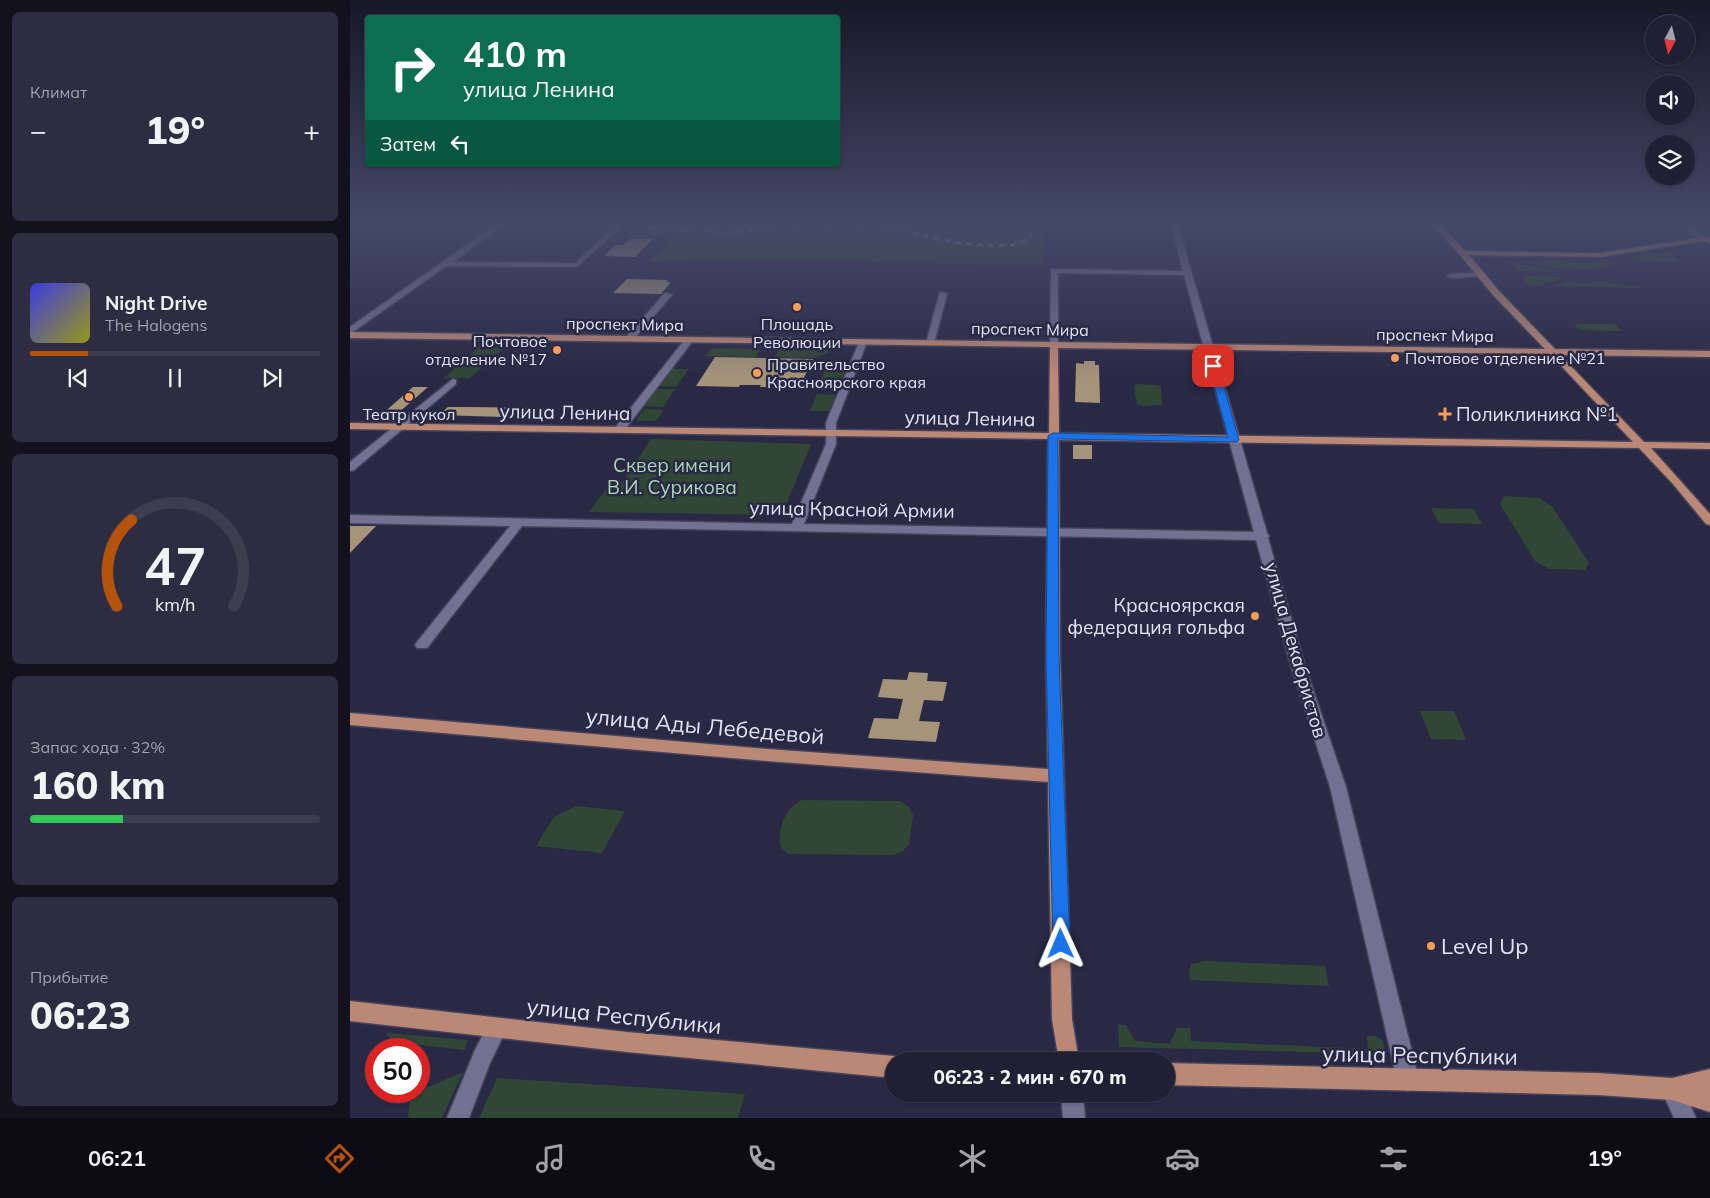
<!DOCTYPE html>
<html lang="ru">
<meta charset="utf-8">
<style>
body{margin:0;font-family:Mulish,sans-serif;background:#2d2c40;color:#f1f3f6;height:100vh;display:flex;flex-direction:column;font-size:19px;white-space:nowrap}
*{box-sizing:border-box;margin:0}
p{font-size:16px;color:#a2a2ac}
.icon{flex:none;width:28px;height:28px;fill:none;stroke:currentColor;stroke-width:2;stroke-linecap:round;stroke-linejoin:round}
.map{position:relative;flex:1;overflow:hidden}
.details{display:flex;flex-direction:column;gap:12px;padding:12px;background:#12111d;width:350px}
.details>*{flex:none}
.hud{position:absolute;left:15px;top:15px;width:475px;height:152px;border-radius:5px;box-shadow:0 1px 4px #0004,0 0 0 1px #3d3d4f;background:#0b6e4f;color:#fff;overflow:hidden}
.needle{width:32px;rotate:187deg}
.fabs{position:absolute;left:1295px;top:15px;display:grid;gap:10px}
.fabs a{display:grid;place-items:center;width:50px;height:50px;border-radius:50%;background:#201f34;box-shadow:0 1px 4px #0004,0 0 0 1px #3d3d4f;font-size:25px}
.speed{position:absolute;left:15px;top:1038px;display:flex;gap:10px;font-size:25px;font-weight:700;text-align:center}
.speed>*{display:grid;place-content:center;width:65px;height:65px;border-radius:50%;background:#201f34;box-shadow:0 1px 4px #0004,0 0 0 1px #3d3d4f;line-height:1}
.speed .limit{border:8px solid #d22;background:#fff;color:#111}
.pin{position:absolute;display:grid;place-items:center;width:42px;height:42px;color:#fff;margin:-21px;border-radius:10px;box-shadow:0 2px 8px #0006}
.me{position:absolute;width:55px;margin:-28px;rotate:359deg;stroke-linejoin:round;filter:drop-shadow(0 0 4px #0008)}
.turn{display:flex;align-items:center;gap:18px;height:105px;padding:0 15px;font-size:22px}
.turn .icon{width:65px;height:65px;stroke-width:2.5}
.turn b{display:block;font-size:35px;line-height:42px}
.then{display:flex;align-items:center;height:48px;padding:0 15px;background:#0003;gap:10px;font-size:19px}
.big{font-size:38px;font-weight:800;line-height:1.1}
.details .tile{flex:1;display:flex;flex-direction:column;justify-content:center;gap:8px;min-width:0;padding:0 18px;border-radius:8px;background:#2d2c40}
.details .dial{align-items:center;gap:0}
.dial svg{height:130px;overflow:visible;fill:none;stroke:#3d3d4f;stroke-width:7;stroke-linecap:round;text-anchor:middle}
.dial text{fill:#f1f3f6;stroke:none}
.song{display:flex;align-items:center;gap:15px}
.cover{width:60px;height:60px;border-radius:8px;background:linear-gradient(135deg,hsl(240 70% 55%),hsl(60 70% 35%))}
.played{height:5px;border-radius:2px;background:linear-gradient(90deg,#b45309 20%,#3d3d4f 20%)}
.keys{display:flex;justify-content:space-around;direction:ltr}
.heat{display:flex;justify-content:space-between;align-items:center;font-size:28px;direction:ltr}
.charge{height:8px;border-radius:4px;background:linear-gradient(90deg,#34c759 32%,#3d3d4f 0)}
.trip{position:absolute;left:535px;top:1052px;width:290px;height:50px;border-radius:25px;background:#201f34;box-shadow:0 1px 4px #0004,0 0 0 1px #3d3d4f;font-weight:800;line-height:50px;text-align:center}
.tab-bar{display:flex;height:80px;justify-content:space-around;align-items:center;background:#0d0c15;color:#a2a2ac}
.tab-bar .icon{width:35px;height:35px}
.tab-bar .selected{color:#b45309}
.tab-bar b{font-size:22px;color:#f1f3f6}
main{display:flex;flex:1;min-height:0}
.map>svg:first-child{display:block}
.green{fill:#314635}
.building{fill:#a5937a}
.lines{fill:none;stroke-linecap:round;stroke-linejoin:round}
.minor-casing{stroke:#45435b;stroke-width:3}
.major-casing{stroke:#45435b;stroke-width:3}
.minor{fill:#727192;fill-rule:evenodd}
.major{fill:#bc8876;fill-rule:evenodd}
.rail-casing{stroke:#8d8da4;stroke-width:3}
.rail{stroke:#2a2945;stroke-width:2;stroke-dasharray:5.5;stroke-linecap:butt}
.route{fill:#1a73e8;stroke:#114b97}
.poi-dot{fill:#fe9c57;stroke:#2a2945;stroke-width:2}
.labels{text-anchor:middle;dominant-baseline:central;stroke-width:5;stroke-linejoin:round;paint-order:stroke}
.far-street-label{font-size:16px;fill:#e3e3f6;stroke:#2a2945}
.far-poi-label{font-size:16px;fill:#e3e3f6;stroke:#2a2945}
.street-label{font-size:19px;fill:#e3e3f6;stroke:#2a2945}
.poi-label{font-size:19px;fill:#e3e3f6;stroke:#2a2945;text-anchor:start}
.park-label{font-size:19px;fill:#aad7b1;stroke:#2a2945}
.near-street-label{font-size:22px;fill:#e3e3f6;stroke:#2a2945}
.near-poi-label{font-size:22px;fill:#e3e3f6;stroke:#2a2945;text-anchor:start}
</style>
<main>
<section class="details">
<div class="tile"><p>Климат</p>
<div class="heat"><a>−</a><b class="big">19°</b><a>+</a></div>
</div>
<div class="tile">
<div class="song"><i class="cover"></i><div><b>Night Drive</b><p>The Halogens</p></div></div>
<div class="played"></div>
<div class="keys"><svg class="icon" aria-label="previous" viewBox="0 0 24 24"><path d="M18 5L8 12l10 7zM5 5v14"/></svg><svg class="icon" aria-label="pause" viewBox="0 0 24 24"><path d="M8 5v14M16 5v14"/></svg><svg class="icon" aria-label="next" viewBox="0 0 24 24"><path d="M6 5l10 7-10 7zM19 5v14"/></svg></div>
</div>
<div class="tile dial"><svg viewBox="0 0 100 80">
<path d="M14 69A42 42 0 1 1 86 69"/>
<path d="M14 69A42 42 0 0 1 23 16" stroke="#b45309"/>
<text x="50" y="56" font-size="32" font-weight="700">47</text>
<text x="50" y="72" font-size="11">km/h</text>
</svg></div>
<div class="tile"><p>Запас хода · 32%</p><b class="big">160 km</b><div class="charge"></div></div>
<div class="tile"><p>Прибытие</p><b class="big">06:23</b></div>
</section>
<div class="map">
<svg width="1360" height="1118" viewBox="0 0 1360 1118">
<rect width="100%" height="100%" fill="#2a2945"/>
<path class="green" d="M284,222H695L693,265L522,263V260L299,261L321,240L308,235H277L283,229L278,228Z
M1317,252L1331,262L1285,261L1280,257Z
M1166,261L1267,263C1238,275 1197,267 1166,261Z
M1158,262H1160L1209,272L1169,271Z
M1178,276L1211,277L1213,278L1190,285H1179L1173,279Z
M1220,281L1233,283L1252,281L1295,288L1202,286Z
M1224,324H1265L1272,331L1230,330Z
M129,347L154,348L120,378H94Z
M361,348L410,349L406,357L356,356Z
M430,348L480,349L477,354L463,358L425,357Z
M324,369H339L326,387L308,386L319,371Z
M475,370H497L488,390H466Z
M787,384L806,385L811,387L812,405L792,406L787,404L784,386Z
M309,389H325L313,407L292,406L304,391Z
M467,394L486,395L479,411H460Z
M294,409L314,410L306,421H288L287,419Z
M301,439L461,444L432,515L239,512L260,484H271Z
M1154,496L1189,498L1202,506L1239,563L1235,570L1199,569L1185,561L1150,504Z
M1081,508L1124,509L1132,524L1089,523Z
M1070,711H1104L1116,740L1081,739Z
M452,800L550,801L559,807L563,815L559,844L553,851L543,855L439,854L431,848C427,829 435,808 452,800Z
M226,806L275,811L252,853L186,846L204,817Z
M855,961L975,966L979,986L840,980L839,973L841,964Z
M768,1024L776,1025L785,1041L820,1044L827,1028H840L841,1041L1018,1049L1017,1036H1026L1032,1040L1035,1047L1029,1054L769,1047Z
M40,1033L118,1040L114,1050L47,1042L36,1035Z
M113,1072L92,1118H58L60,1095Z
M147,1078L395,1094L388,1118H129Z"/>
<path class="building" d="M280,239H303L285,257L254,256L266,245H273Z
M277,279L318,280L316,282H321L311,294L263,293Z
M365,357L413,358L463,359L449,388L410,387L411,385H390L389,387L346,386Z
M734,361H745V365H749L750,403L725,402L726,363L734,364Z
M63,387H78L46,415H31Z
M98,407H116L197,408L188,418L88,415Z
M723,445H742V459H723Z
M0,526H26L0,553Z
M559,672L578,673L577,681L597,682L593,701L574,700L569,721L590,722L586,742L518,738L524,718L548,719L553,699L528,697L533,679L557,680Z"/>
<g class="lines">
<defs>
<path id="minor" d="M149,222H157L103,262L225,263L269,222H276L227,267L96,266L0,334V327Z
M820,222H827L917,533L919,536L918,538L955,666L996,787L1069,1080L1066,1088L1058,1091L1050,1088L1047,1080L980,787L941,666L906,540L172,526L77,648H67L65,645L67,642L160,526L0,523V515L442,524L476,444V423L509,342L513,339L517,342L486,423V444L454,524L904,532L834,275L708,273V345L704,348L700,345L701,269L833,271Z
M1326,222H1334L1356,237L1360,236V240L1352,241Z
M1130,272L1134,274L1133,276L1101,278L1097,276L1101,274Z
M590,292L597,294L584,343L580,346L576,343Z
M315,293L322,295L282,341H276V337Z
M339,337L342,338V342L273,432H265L264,430L265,428L336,338Z
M103,379L106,380V384L4,470L0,471V462Z
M147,1018L154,1021L157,1028L140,1063L119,1118H97L125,1050L140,1021Z
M1322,1078L1330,1081L1346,1118H1324L1311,1089L1314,1081Z
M711,1094H733L735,1118H713Z"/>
<path id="major" d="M1080,222H1087L1115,251L1249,253L1355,237L1360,239V244L1354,241L1249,257L1119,255L1149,291L1205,349L1360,351V357L1210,355L1294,442L1360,443V449L1301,448L1360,514V525L1356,524L1323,484L1289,448L709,440L710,657L722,1019L729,1061H709L702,1019L698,782L417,761L0,725V713L417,749L698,769L696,657L698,439L0,429V423L699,433L700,347L0,338V332L1195,349L1143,295L1110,255ZM708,348L1200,354L1283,442L709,433Z
M0,1001L277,1032L544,1056L552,1061H544V1078L277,1052L0,1021Z
M816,1063L1247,1073L1322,1078L1360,1069V1112L1322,1100L1247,1095L816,1085Z"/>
</defs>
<use href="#minor" class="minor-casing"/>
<use href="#major" class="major-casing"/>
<use href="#minor" class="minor"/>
<use href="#major" class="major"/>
<defs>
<path id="rail" d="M299,222V227L308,229L380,232L459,226L540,228L603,242L646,246L662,245L677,240L681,234L680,222"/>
</defs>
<use href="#rail" class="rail-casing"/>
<use href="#rail" class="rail"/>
</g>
<linearGradient id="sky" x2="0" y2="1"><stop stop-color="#171726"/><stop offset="0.59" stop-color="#444968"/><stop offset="1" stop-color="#444968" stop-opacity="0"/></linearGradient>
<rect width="1360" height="379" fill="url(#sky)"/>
<path class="route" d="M863,363L868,366L889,440L887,442L708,439L709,657L720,944L717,950L711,952L705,950L703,944L696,657L698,436L703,433L878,437L859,366Z"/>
<g class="poi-dot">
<circle cx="447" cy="307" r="5"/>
<circle cx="207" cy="350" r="5"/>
<circle cx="1045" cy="358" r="5"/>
<circle cx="407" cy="373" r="5"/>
<circle cx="59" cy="397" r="5"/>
<path d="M1092.5 406.5h5v5h5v5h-5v5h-5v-5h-5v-5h5z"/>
<circle cx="905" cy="616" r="5"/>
<circle cx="1081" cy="946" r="5"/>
</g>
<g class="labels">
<g class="far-street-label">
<text transform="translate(275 324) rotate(1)">проспект Мира</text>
<text transform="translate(680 329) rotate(1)">проспект Мира</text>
<text transform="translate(1085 335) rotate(1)">проспект Мира</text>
</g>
<g class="far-poi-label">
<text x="447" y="324">Площадь<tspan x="447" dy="18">Революции</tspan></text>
<text x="197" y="341" text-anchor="end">Почтовое<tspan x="197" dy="18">отделение №17</tspan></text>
<text x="1055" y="358" text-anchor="start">Почтовое отделение №21</text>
<text x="417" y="364" text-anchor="start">Правительство<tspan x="417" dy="18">Красноярского края</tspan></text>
<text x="59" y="414">Театр кукол</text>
</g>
<g class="street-label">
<text transform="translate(215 412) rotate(1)">улица Ленина</text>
<text transform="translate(620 418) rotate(1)">улица Ленина</text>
<text transform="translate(502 509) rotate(1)">улица Красной Армии</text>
<text transform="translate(946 650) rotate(74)">улица Декабристов</text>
</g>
<g class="poi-label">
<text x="1106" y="414">Поликлиника №1</text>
<text x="895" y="605" text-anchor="end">Красноярская<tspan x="895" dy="22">федерация гольфа</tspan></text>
</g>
<g class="park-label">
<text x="322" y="465">Сквер имени<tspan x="322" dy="22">В.И. Сурикова</tspan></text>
</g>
<g class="near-street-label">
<text transform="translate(355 726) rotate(5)">улица Ады Лебедевой</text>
<text transform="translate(274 1016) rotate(6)">улица Республики</text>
<text transform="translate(1070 1055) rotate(1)">улица Республики</text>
</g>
<g class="near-poi-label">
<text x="1091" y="946">Level Up</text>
</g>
</g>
</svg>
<div class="fabs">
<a><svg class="needle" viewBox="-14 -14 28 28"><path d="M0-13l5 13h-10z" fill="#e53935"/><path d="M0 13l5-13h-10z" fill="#a2a2ac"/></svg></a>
<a><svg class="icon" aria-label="sound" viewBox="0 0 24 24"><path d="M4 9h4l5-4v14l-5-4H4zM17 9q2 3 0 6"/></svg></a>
<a><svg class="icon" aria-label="layers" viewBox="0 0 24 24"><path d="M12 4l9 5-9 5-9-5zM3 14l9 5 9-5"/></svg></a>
</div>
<div class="speed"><div class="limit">50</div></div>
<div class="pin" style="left:863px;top:366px;background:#d93025"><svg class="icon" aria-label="arrive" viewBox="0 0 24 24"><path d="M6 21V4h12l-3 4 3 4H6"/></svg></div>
<svg class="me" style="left:711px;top:944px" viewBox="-20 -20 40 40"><path d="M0-17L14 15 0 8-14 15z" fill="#1a73e8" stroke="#fff" stroke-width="4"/></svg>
<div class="trip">06:23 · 2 мин · 670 m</div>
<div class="hud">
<div class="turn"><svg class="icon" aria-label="right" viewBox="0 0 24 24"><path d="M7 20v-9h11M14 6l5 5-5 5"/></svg><div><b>410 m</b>улица Ленина</div></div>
<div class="then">Затем<svg class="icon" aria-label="left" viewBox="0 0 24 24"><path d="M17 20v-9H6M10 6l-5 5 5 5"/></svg></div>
</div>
</div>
</main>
<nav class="tab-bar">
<b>06:21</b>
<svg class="icon selected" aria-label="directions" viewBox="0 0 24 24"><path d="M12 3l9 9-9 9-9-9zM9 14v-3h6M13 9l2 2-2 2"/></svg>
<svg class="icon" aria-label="music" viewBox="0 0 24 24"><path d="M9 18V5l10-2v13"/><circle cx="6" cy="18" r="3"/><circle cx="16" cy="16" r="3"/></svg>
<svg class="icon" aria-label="phone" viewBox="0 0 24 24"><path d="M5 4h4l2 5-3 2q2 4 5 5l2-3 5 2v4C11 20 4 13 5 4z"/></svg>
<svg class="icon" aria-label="climate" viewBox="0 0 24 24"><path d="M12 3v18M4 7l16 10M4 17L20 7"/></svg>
<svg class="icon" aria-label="car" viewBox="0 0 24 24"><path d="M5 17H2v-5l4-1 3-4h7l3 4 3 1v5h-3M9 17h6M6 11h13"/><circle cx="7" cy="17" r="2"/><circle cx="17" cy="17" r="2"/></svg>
<svg class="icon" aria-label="filters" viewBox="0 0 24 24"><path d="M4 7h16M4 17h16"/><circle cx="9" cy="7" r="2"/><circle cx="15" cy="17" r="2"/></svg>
<b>19°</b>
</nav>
